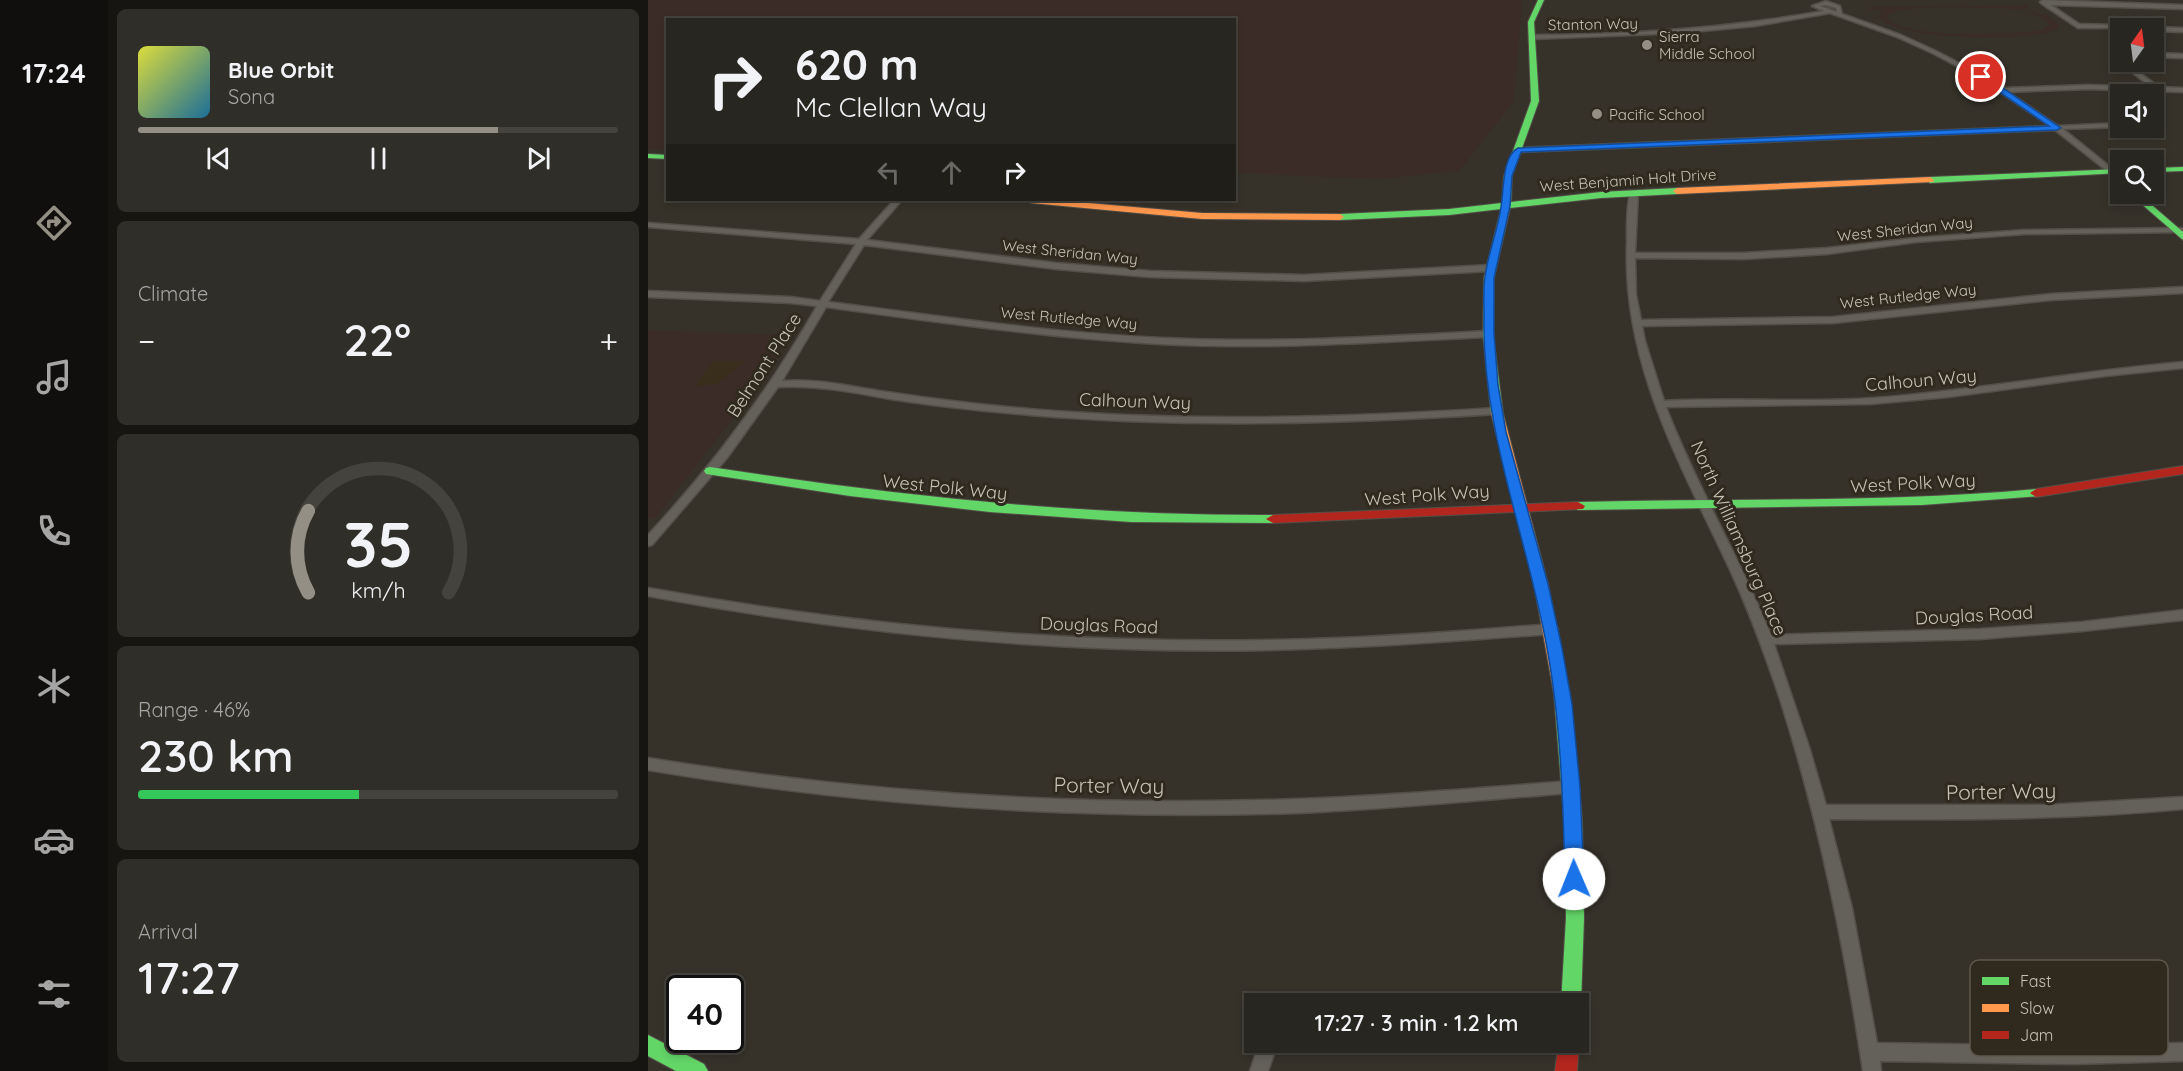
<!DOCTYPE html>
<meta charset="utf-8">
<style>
body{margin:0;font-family:Quicksand,sans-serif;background:#302e29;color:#f1f3f6;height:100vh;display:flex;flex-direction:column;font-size:22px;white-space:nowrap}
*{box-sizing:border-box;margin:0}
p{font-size:20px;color:#a5a5a5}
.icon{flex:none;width:33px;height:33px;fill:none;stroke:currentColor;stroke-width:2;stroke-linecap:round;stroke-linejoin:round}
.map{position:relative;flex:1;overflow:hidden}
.sheet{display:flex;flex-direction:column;gap:9px;padding:9px;background:#161512;width:540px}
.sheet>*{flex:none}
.hud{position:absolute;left:18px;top:18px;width:570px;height:183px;border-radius:0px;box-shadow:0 3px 9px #0003,0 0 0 2px #44433e;background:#282620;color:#f1f3f6;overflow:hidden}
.needle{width:39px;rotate:14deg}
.controls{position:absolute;left:1462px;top:18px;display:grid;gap:12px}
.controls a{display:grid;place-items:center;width:54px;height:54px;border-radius:0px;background:#282620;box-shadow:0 3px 9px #0003,0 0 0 2px #44433e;font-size:30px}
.speed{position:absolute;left:18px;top:975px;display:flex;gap:12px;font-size:30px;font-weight:700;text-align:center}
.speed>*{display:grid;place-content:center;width:78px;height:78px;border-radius:50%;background:#282620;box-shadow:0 3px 9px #0003,0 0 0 2px #44433e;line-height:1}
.speed .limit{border:3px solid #111;border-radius:9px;background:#fff;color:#111}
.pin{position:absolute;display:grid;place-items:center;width:51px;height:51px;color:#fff;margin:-26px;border:3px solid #fff;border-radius:50%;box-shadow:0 2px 6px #0007}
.me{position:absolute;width:66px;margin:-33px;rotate:359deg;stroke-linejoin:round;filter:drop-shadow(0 0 4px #0008)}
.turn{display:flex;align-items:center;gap:21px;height:126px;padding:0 30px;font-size:27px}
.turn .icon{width:78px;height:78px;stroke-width:2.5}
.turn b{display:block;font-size:42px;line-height:51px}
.lanes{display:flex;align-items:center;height:57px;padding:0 30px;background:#0003;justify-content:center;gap:30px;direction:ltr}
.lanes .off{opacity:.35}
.big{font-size:45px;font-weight:600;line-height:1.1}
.sheet .card{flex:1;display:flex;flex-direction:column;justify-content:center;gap:9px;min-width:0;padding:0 21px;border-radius:9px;background:#302e29}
.sheet .dial{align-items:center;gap:0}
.dial svg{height:156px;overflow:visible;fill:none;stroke:#44433e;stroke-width:7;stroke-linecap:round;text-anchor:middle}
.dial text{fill:#f1f3f6;stroke:none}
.song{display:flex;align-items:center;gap:18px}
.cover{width:72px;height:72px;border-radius:9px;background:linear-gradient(135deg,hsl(60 70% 55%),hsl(200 70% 35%))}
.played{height:6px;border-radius:3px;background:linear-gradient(90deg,#948f84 75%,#44433e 75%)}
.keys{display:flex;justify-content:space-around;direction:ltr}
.heat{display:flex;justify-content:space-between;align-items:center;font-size:33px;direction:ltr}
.charge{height:9px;border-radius:4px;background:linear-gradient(90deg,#34c759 46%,#44433e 0)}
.trip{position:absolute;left:596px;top:993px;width:345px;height:60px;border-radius:0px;background:#282620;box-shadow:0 3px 9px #0003,0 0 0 2px #44433e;font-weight:600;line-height:60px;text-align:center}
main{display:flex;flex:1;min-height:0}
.dock{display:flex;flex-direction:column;width:108px;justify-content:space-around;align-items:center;background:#100f0d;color:#a5a5a5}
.dock .icon{width:42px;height:42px}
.dock .active{color:#948f84}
.dock b{font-size:27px;color:#f1f3f6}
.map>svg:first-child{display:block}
.green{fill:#3b2c27;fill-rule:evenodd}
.water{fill:#382e1b}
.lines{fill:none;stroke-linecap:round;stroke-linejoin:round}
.street-casing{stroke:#534f48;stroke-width:3}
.fast-casing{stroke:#534f48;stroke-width:2}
.slow-casing{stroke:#534f48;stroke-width:2}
.jam-casing{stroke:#534f48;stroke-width:2}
.street{fill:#64605a;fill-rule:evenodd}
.fast{fill:#63d668;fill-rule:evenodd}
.slow{fill:#ff974d;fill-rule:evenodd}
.jam{fill:#b3261e;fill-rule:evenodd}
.route{fill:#1a73e8;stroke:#114b97;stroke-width:1.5}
.poi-dot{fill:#948f84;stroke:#302a1e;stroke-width:2}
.labels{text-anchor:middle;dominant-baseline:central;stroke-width:6;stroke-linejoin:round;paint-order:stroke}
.far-street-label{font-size:15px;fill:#c6c1b5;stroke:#302a1e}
.far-poi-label{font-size:15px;fill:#c6c1b5;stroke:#302a1e;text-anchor:start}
.street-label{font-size:18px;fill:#c6c1b5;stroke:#302a1e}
.near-street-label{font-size:21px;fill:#c6c1b5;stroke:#302a1e}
.key{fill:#302a1e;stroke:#5d574b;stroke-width:1.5}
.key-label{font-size:16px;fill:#c6c1b5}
</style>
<main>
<nav class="dock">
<b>17:24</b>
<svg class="icon active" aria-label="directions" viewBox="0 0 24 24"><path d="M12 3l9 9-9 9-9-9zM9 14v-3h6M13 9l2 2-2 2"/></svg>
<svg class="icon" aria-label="music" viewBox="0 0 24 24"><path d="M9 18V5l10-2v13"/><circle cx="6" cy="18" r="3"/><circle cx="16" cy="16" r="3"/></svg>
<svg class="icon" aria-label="phone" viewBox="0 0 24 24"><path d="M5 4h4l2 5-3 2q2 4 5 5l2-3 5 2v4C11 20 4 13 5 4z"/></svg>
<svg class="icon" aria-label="climate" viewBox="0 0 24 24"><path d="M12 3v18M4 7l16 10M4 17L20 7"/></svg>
<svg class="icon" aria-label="car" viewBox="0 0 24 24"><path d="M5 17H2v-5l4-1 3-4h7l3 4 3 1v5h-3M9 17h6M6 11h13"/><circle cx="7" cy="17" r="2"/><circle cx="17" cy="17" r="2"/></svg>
<svg class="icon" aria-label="filters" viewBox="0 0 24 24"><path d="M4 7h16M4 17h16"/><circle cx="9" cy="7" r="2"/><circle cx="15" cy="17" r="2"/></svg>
</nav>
<section class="sheet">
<div class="card">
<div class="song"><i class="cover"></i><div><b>Blue Orbit</b><p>Sona</p></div></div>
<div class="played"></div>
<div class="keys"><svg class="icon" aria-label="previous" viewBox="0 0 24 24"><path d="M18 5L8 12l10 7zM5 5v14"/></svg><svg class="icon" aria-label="pause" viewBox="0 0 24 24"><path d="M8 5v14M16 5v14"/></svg><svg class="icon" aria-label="next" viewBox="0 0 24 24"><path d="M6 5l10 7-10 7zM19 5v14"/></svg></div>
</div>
<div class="card"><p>Climate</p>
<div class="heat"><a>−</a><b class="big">22°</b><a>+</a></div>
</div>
<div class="card dial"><svg viewBox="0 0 100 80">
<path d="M14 69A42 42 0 1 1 86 69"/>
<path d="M14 69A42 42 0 0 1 14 27" stroke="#948f84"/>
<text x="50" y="56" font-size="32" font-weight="700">35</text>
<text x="50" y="72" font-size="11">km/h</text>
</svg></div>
<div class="card"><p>Range · 46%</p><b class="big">230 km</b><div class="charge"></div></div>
<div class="card"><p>Arrival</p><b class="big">17:27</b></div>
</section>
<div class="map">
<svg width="1535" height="1071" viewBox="0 0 1535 1071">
<rect width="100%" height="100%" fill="#36322a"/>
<path class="green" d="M0,0H874L866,101L811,171L731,179L587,173L586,20H20L19,150L0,149Z
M1379,5L1383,7L1371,8L1400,16L1411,24L1409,29C1387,42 1243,41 1230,16L1236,9L1222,10L1219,7ZM1339,8C1356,8 1393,8 1401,25L1394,30L1383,32C1355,33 1254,40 1239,17C1249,3 1320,8 1339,8Z
M0,330L140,335L124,368L7,519L0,518Z"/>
<path class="water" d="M65,361H97L69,384L47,386Z"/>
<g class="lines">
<defs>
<path id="street" d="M1395,0L1535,5V9L1403,5L1431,24L1501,26L1504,28H1430L1394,4L1392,2Z
M1178,1L1192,6L1194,14L1253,35L1288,51L1334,75L1355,88L1441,85L1503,87L1472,63L1473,60L1477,62L1511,87L1535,88V92L1441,89L1360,92L1410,126L1473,123V127L1415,129L1466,170V174H1463L1407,130L870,152L866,150L870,148L1402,126L1330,77L1284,53L1249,37L1182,13L1107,26L1033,33L884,39L881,37L884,35C982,35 1080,28 1176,11L1164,6ZM1178,5L1188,8L1189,12L1172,6Z
M1506,27L1535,28V32L1506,31V28H1504Z
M1506,53L1535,54V58L1506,57Z
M1506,121L1514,123L1506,125Z
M983,191L990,193L987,253H1095L1179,248L1268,238L1377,230L1535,228V232L1377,234L1268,242L1179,254L1095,259L987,258L988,295L993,320L1185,317L1403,294L1535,287V293L1403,300L1185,323L994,326L997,341L1016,401C1086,397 1156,403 1226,398C1329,390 1432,371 1535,362V368L1457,376L1300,397L1222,404L1018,407C1048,485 1091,557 1123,635L1332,629L1434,622L1535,610V620L1434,631L1332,639L1126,644L1161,747L1178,805H1399L1535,797V809C1417,820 1300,820 1181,819L1204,908L1229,1043L1424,1046L1535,1043V1061L1424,1064L1232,1061L1233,1071H1215C1196,943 1170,816 1130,693C1114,646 1097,600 1075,555C1027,454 974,358 979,242C979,226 978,206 983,191Z
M246,200H254L219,240L408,263L502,271L656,275L843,265L847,268L843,271L656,281L502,277L408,269L216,245L180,302C291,316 402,333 514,338C623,343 731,337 840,331L845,334L840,337C731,342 622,350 512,344C400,338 289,322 178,307L134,381C172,378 209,388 246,393C291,400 336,405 381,409C537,422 692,418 848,408L853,411L848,414C692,424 537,428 382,415C335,411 288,406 242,399C205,392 168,385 130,387L79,458L4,545L0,546V535C65,465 122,389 169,306L143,303L0,297V291L143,297L172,301L208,244L0,227V223L211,239Z
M0,588C205,625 412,644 621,640C715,639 809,632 903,624L908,626L910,629L908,632L903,634C809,641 715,648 621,650C412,654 205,634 0,596Z
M0,758C215,793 431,807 649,799C740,796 832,788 923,781L928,783L931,787L928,791L923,793C832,800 740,809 649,813C431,820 215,806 0,770Z
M617,1045L624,1047L626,1054L620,1071H602L610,1047Z"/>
<path id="fast" d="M890,0H896L886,22L891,101L864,176L863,202L953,192L1029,188L1033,191L1029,194L953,198L862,208L846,278L845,334L855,413L849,417L843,413L835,334L836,278L853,209L801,215L692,220L688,217L692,214L801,209L854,203L856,176L883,101L880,22Z
M0,154L20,155V159L0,158Z
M1535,167V171L1506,172V168Z
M1473,169V173L1282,183L1278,180L1282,177Z
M1482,194H1491L1535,232V240Z
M62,467C249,496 435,516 625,515L632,519L625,523L483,522L342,512L202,496L58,474L56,471L58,468Z
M1388,489L1393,490L1394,493L1393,496L1274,505L930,510L923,506L930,502C1083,498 1236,503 1388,489Z
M914,688L920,690L922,694L934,819L936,918L933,1004L930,1011V1004H913L918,918L916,819L906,694L908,690Z
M0,1035L56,1064L60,1071H28L0,1056Z"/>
<path id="slow" d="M1282,177L1286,180L1285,182L1029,194L1025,191L1029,188Z
M379,200H406L554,213L692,214L696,217L692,220L554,219L383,203Z
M849,409L855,413L900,584L922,694L920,698L914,700L908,698L906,694L886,584L843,413Z"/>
<path id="jam" d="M1535,466V474L1388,497L1382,493L1388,489Z
M930,502L937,506L935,509L625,523L618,519L625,515Z
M930,1039L931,1042L929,1071H907L911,1042H930Z"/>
</defs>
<use href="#street" class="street-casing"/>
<use href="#fast" class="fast-casing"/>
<use href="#slow" class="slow-casing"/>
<use href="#jam" class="jam-casing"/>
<use href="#street" class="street"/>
<use href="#fast" class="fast"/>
<use href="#slow" class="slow"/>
<use href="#jam" class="jam"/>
</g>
<path class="route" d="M1331,75H1336L1413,128L1409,130L873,152L864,176L862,206L846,278V333L850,385L858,432L900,584L914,648L924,704L932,787L936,879L933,885L926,887L920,885L917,879C915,801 913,724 899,648C879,536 833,429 836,314C836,302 835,289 837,277C840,253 850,230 853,207C856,191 854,156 870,148L1401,126L1331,78Z"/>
<g class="poi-dot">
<circle cx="999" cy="45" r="6"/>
<circle cx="949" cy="114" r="6"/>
</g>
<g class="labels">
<g class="far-street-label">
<text transform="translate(945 24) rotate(-1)">Stanton Way</text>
<text transform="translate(980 180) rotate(-4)">West Benjamin Holt Drive</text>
<text transform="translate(1257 229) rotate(-6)">West Sheridan Way</text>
<text transform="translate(422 252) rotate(6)">West Sheridan Way</text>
<text transform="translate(1260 296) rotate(-6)">West Rutledge Way</text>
<text transform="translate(421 318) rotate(5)">West Rutledge Way</text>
</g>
<g class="far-poi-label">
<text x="1011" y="36">Sierra<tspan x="1011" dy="17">Middle School</tspan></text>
<text x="961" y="114">Pacific School</text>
</g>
<g class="street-label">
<text transform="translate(116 365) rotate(-57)">Belmont Place</text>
<text transform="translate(1273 380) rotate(-5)">Calhoun Way</text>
<text transform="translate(487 401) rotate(2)">Calhoun Way</text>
<text transform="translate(1265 483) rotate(-3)">West Polk Way</text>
<text transform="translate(297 487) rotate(6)">West Polk Way</text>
<text transform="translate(779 495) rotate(-4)">West Polk Way</text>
<text transform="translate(1091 538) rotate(66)">North Williamsburg Place</text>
<text transform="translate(1326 615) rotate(-3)">Douglas Road</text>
<text transform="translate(451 625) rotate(2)">Douglas Road</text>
</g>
<g class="near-street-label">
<text transform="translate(461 785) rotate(1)">Porter Way</text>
<text transform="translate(1353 791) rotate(-1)">Porter Way</text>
</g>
</g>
<rect x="1322" y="960" width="198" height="96" rx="9" class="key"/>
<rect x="1334" y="977" width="27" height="8" fill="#63d668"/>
<rect x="1334" y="1004" width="27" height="8" fill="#ff974d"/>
<rect x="1334" y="1031" width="27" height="8" fill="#b3261e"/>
<g class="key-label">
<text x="1372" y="987">Fast</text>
<text x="1372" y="1014">Slow</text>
<text x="1372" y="1041">Jam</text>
</g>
</svg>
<div class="controls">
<a><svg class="needle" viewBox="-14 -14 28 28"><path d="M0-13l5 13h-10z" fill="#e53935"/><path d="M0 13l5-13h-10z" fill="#a5a5a5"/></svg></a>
<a><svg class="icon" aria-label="sound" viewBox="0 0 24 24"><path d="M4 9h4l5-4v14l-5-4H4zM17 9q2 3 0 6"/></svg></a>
<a><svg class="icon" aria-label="search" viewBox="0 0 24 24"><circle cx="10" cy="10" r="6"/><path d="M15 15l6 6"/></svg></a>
</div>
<div class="speed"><div class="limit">40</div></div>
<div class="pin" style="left:1333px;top:77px;background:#d93025"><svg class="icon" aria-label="arrive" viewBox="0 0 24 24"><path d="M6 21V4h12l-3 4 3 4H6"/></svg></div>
<svg class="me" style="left:926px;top:879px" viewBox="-20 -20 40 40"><circle r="19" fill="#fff"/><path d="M0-13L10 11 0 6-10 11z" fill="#1a73e8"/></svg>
<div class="trip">17:27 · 3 min · 1.2 km</div>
<div class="hud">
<div class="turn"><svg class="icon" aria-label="right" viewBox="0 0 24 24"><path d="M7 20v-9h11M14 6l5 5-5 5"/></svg><div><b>620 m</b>Mc Clellan Way</div></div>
<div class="lanes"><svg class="icon off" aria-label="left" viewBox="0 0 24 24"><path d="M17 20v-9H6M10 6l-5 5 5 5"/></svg><svg class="icon off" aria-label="ahead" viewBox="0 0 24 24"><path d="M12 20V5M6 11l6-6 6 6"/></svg><svg class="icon" aria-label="right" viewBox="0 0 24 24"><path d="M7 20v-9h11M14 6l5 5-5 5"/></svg></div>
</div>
</div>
</main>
